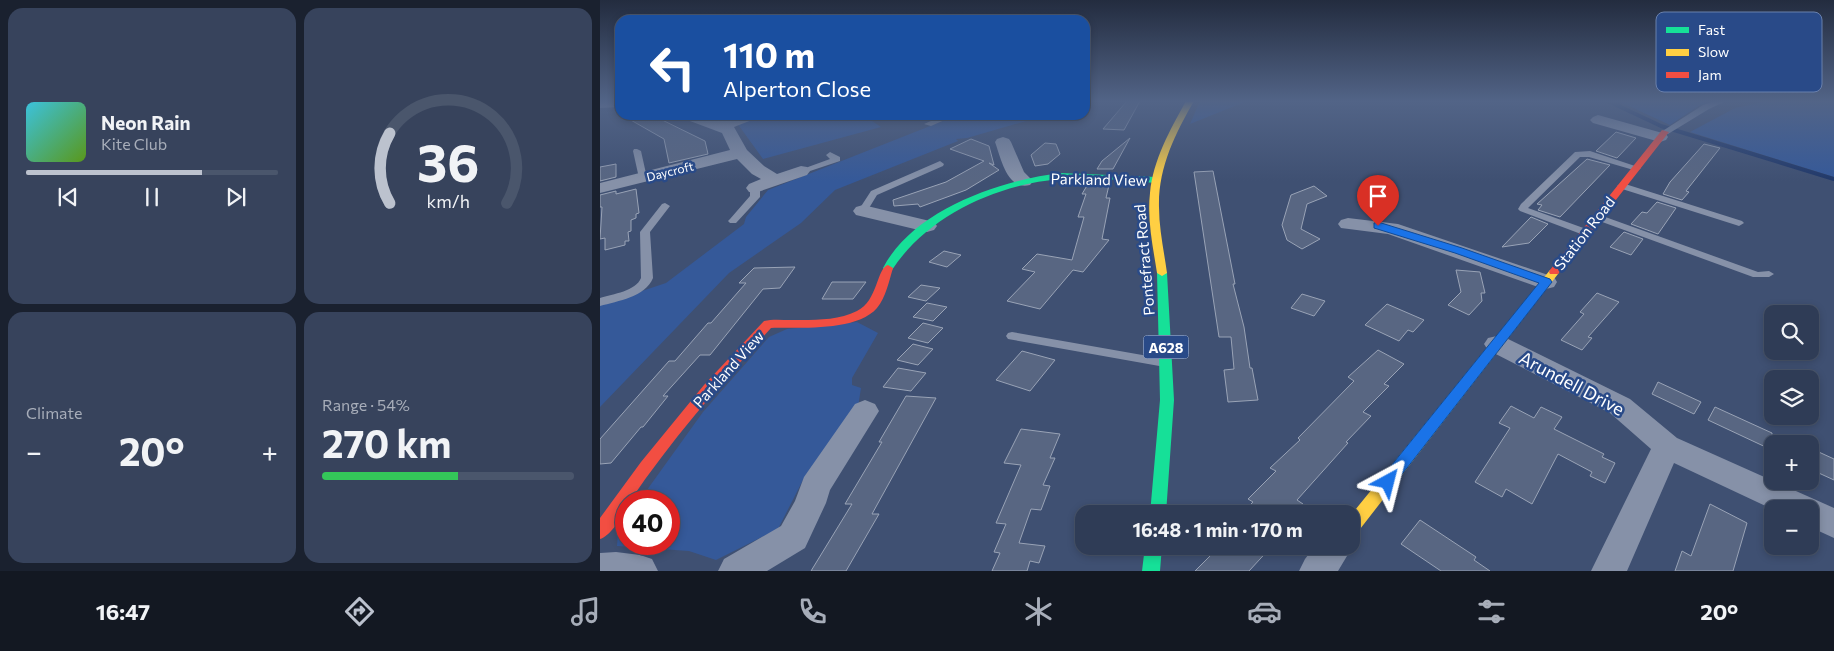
<!DOCTYPE html>
<meta charset="utf-8">
<style>
body{margin:0;font-family:Commissioner,sans-serif;background:#37435c;color:#f1f3f6;height:100vh;display:flex;flex-direction:column;font-size:19px;white-space:nowrap}
*{box-sizing:border-box;margin:0}
p{font-size:16px;color:#a7adb9}
.icon{flex:none;width:28px;height:28px;fill:none;stroke:currentColor;stroke-width:2;stroke-linecap:round;stroke-linejoin:round}
.map{position:relative;flex:1;overflow:hidden}
.panel{display:flex;flex-direction:column;gap:8px;padding:8px;background:#1a212f;width:600px}
.panel>*{flex:none}
.top-card{position:absolute;left:15px;top:15px;width:475px;height:105px;border-radius:15px;box-shadow:0 2px 8px #0003,0 0 0 1px #4a566c;background:#1a4fa0;color:#fff;overflow:hidden}
.tools{position:absolute;left:1164px;top:305px;display:grid;gap:10px}
.tools a{display:grid;place-items:center;width:55px;height:55px;border-radius:10px;background:#2f3c56;box-shadow:0 2px 8px #0003,0 0 0 1px #4a566c;font-size:25px}
.speed{position:absolute;left:15px;top:490px;display:flex;gap:10px;font-size:25px;font-weight:700;text-align:center}
.speed>*{display:grid;place-content:center;width:65px;height:65px;border-radius:50%;background:#2f3c56;box-shadow:0 2px 8px #0003,0 0 0 1px #4a566c;line-height:1}
.speed .limit{border:8px solid #d22;background:#fff;color:#111}
.pin{position:absolute;display:grid;place-items:center;width:42px;height:42px;color:#fff;margin:-51px -21px;border-radius:50% 50% 50% 0;rotate:-45deg;box-shadow:0 0 5px #0007}
.pin .icon{rotate:45deg}
.me{position:absolute;width:55px;margin:-28px;rotate:38deg;stroke-linejoin:round;filter:drop-shadow(0 0 4px #0008)}
.turn{display:flex;align-items:center;gap:18px;height:105px;padding:0 25px;font-size:22px}
.turn .icon{width:65px;height:65px;stroke-width:2.5}
.turn b{display:block;font-size:35px;line-height:42px}
.big{font-size:38px;font-weight:700;line-height:1.1}
.panel .card{flex:1;display:flex;flex-direction:column;justify-content:center;gap:8px;min-width:0;padding:0 18px;border-radius:15px;background:#37435c}
.panel .dial{align-items:center;gap:0}
.dial svg{height:130px;overflow:visible;fill:none;stroke:#4a566c;stroke-width:7;stroke-linecap:round;text-anchor:middle}
.dial text{fill:#f1f3f6;stroke:none}
.song{display:flex;align-items:center;gap:15px}
.cover{width:60px;height:60px;border-radius:8px;background:linear-gradient(135deg,hsl(190 70% 55%),hsl(90 70% 35%))}
.played{height:5px;border-radius:2px;background:linear-gradient(90deg,#bcc2ce 70%,#4a566c 70%)}
.keys{display:flex;justify-content:space-around;direction:ltr}
.heat{display:flex;justify-content:space-between;align-items:center;font-size:28px;direction:ltr}
.charge{height:8px;border-radius:4px;background:linear-gradient(90deg,#34c759 54%,#4a566c 0)}
.panel .tiles{flex:1;display:grid;gap:8px;grid-template-columns:repeat(2,1fr)}
.trip{position:absolute;left:475px;top:505px;width:285px;height:50px;border-radius:15px;background:#2f3c56;box-shadow:0 2px 8px #0003,0 0 0 1px #4a566c;font-weight:700;line-height:50px;text-align:center}
.tab-bar{display:flex;height:80px;justify-content:space-around;align-items:center;background:#131822;color:#a7adb9}
.tab-bar .icon{width:35px;height:35px}
.tab-bar .selected{color:#bcc2ce}
.tab-bar b{font-size:22px;color:#f1f3f6}
main{display:flex;flex:1;min-height:0}
.map>svg:first-child{display:block}
.green{fill:#355999}
.lines{fill:none;stroke-linecap:round;stroke-linejoin:round}
.stream{stroke:#21396a;stroke-width:4}
.building{fill:#586682;stroke:#99a3b6}
.lane{fill:#8691a8;fill-rule:evenodd}
.street{fill:#8691a8;fill-rule:evenodd}
.fast{fill:#16e098;fill-rule:evenodd}
.slow{fill:#ffcf43;fill-rule:evenodd}
.jam{fill:#f24e42;fill-rule:evenodd}
.route{fill:#1a73e8;stroke:#114b97}
.labels{text-anchor:middle;dominant-baseline:central;stroke-width:5;stroke-linejoin:round;paint-order:stroke}
.far-street-label{font-size:12px;fill:#fff;stroke:#294a88}
.shield{fill:#294a88;stroke:#bfc9db;stroke-width:1}
.shield-label{font-size:14px;font-weight:bold;fill:#fff}
.street-label{font-size:15px;fill:#fff;stroke:#294a88}
.near-street-label{font-size:18px;fill:#fff;stroke:#294a88}
.key{fill:#294a88;stroke:#6980ac;stroke-width:1}
.key-label{font-size:14px;fill:#fff}
</style>
<main>
<section class="panel">
<div class="tiles">
<div class="card">
<div class="song"><i class="cover"></i><div><b>Neon Rain</b><p>Kite Club</p></div></div>
<div class="played"></div>
<div class="keys"><svg class="icon" aria-label="previous" viewBox="0 0 24 24"><path d="M18 5L8 12l10 7zM5 5v14"/></svg><svg class="icon" aria-label="pause" viewBox="0 0 24 24"><path d="M8 5v14M16 5v14"/></svg><svg class="icon" aria-label="next" viewBox="0 0 24 24"><path d="M6 5l10 7-10 7zM19 5v14"/></svg></div>
</div>
<div class="card dial"><svg viewBox="0 0 100 80">
<path d="M14 69A42 42 0 1 1 86 69"/>
<path d="M14 69A42 42 0 0 1 14 26" stroke="#bcc2ce"/>
<text x="50" y="56" font-size="32" font-weight="700">36</text>
<text x="50" y="72" font-size="11">km/h</text>
</svg></div>
<div class="card"><p>Climate</p>
<div class="heat"><a>−</a><b class="big">20°</b><a>+</a></div>
</div>
<div class="card"><p>Range · 54%</p><b class="big">270 km</b><div class="charge"></div></div>
</div>
</section>
<div class="map">
<svg width="1234" height="571" viewBox="0 0 1234 571">
<rect width="100%" height="100%" fill="#3f5072"/>
<path class="green" d="M600,101H647L590,124Z
M1018,101H1113L1100,105L1070,125Z
M1167,101H1234V177L1090,132L1135,108Z
M162,115H263L281,127L163,159L137,123Z
M358,115H447L367,138L356,139L358,141L235,190L201,223L129,273L0,407V305L66,283L144,224L146,217L168,190Z
M257,322L278,333L252,378V385L261,388L258,407L203,480L178,529L116,560L89,551L17,546L18,532L26,520V544H69V501H39L103,412L169,337L187,329Z"/>
<g class="lines">
<path class="stream" d="M1008,101L1061,126L1234,179"/>
</g>
<path class="building" d="M527,101H540L524,130L503,129Z
M22,115H52L105,141L108,154L69,163L64,139Z
M1016,132L1036,138L1017,158L996,151Z
M530,138L513,169H497L502,161Z
M371,139L389,146L394,165L389,163L399,170L366,190L320,207L318,204L294,206L293,200L346,182L384,161L350,149Z
M445,143L456,144L460,154L448,164L435,166L431,155Z
M1104,144L1120,148L1086,191L1089,192L1082,200L1063,194L1070,182Z
M987,159L1010,165L960,217L938,210L942,205L937,204Z
M16,164V177L0,181V167Z
M613,171L635,284H633L644,327L650,368H652L658,400L628,402L624,370L634,369L631,337H619L594,172Z
M488,184L509,185L506,198H510L502,239L509,240L483,272L473,270L440,309L407,301L435,272L422,269L437,254L472,260L484,217H478L486,194H482Z
M714,186L727,196L707,204L701,229L720,239L702,249L687,240L682,225L691,195Z
M36,189L39,213L36,214V218L31,220V231L28,232L29,241H25V245L5,250V238L0,239L2,207H0V195L16,191V194Z
M1057,202L1076,208L1058,234L1031,224L1042,212L1047,213Z
M931,217L948,224L929,243L902,247Z
M1024,232L1043,239L1031,255L1010,247Z
M344,251L361,255L347,267L329,262Z
M195,267L180,288L163,289L110,355H100L63,396H68L43,427H41L11,463L0,464V439L69,361H75L108,323H111L146,283H139L154,268Z
M856,270L880,272L885,293H881L882,301L869,315L848,305L861,292Z
M232,282H266L253,299H222Z
M321,285L340,288L326,301L308,297Z
M997,293L1019,302L988,337L992,338L982,350L961,340L984,314L980,312Z
M702,294L725,301L714,316L691,308Z
M327,303L347,307L333,321L313,317Z
M787,304L824,320L813,332L808,330L799,341L765,325Z
M323,323L343,328L328,343L308,338Z
M313,344L333,349L318,365L297,360Z
M778,350L804,364L784,384L789,386L763,412L771,416L746,442L748,443L697,500L703,504L694,514H641L653,502L648,499L676,471L670,468L700,440L698,438L754,381L748,377Z
M422,351L455,360L430,391L396,380Z
M298,368L326,373L311,391L283,387Z
M1058,382L1101,402L1094,414L1052,394Z
M306,396L336,398L272,514H279L246,571H211L252,504H245L282,442H279Z
M911,406L934,418L941,407L962,417L954,429L1004,454L1002,457L1015,463L1005,483L990,476L992,472L958,454L932,504L906,489L902,497L875,482L910,428L899,423Z
M1115,407L1172,433V450L1108,420Z
M421,429L460,434L450,458H455L443,485L450,486L441,510L431,509L419,543L445,546L439,563L430,561L427,571H392L400,553L394,552L406,524L396,523L421,465L404,463Z
M1210,448L1234,459V480L1210,469Z
M1110,504L1147,523L1133,571H1075L1082,551L1091,556Z
M820,520L876,557L874,560L890,571H841L801,544Z
M620,546H672L649,571H595Z"/>
<g class="lines">
<path class="lane" d="M1115,101H1126L1109,109L1068,134L1061,132L1103,105Z
M345,115H356L331,126L324,124Z
M34,149H37L41,151L47,178L46,180H40L39,178L33,151Z
M990,151L1041,168L1037,171L989,157H980L928,208L989,230L990,232L989,234H981L920,211L918,209L921,204L975,152Z
M230,152L240,157V161L201,174L197,171L230,159L226,155Z
M340,161L344,164L343,166L277,195L266,213L263,214L258,211L271,191Z
M1022,183L1142,221L1144,223L1139,226L1136,225L1019,188L1017,186Z
M155,185L160,188V197L136,223H130L128,221L130,219L150,196V188Z
M65,203L70,206L50,232L53,278C45,297 18,301 0,306V298C13,294 36,291 41,278L40,232L62,204Z
M997,214L1158,272L1169,271L1174,274L1169,277H1153L994,219L992,217L994,215Z
M412,332L565,359L570,360L571,363L570,366L565,367L408,339L406,336L408,333Z"/>
<path class="street" d="M0,101H20V107L0,108Z
M80,115H103L122,121L138,115H159L157,118L134,127L147,150L164,166L177,174L201,166L207,167L210,171L207,175L155,193L149,192L146,188L149,184L161,179L152,174L137,159L0,193V183L130,150L122,133L82,118Z
M998,115L1066,134L1068,137L1066,140L1060,142L993,123L990,120L993,117Z
M403,137L409,139L411,142L424,172L433,181L430,185C407,191 401,158 395,142L397,139Z
M263,205L334,222L337,226L334,230L327,232L256,215L253,211L256,207Z
M748,218L798,224L954,277L957,282L954,287L946,289L938,287L788,234L741,228L738,224L741,220Z
M897,336L906,338L1030,399L1077,438L1234,508V538L1210,527V509H1172L1074,463L1027,571H991L1051,449L1010,413L888,350L884,344L888,338Z
M265,400L275,404L279,411L230,490L226,503L205,548L167,571H118L124,559L181,526L195,501L204,477L255,404Z
M751,542L753,546L738,571H699L705,559L715,546H751Z
M16,552L40,555L52,559L58,571H0V553Z"/>
<path class="fast" d="M461,173L556,177L560,180L556,183C524,181 492,176 461,179C397,184 327,216 292,270H284L283,268C313,210 400,180 461,173Z
M562,270L567,273L574,400L566,514H550L560,400L557,273Z
M545,546H562L560,571H542Z"/>
<path class="slow" d="M586,101H594C575,134 558,168 559,207C559,229 564,251 567,273L562,276L557,273C553,247 547,220 550,193C553,160 570,130 586,101Z
M954,269L958,270L959,272L958,274L757,533L751,535V515L950,270Z"/>
<path class="jam" d="M1062,130L1069,132L958,274H950L949,272L950,270Z
M288,265L293,268C289,281 286,297 277,308C256,332 200,327 171,328C121,383 72,439 30,501H26C26,513 11,536 0,539V518L41,462L104,385L164,321C172,319 182,320 191,320C212,320 237,321 257,311C278,301 277,267 288,265Z"/>
</g>
<linearGradient id="sky" x2="0" y2="1"><stop stop-color="#232c3f"/><stop offset="0.56" stop-color="#526487"/><stop offset="1" stop-color="#526487" stop-opacity="0"/></linearGradient>
<rect width="1234" height="181" fill="url(#sky)"/>
<path class="route" d="M778,222L862,248L950,279L952,282L793,486L788,488L782,486L780,482L782,477L939,283L855,253L774,228V223Z"/>
<g class="labels">
<g class="far-street-label">
<text transform="translate(70 171) rotate(-14)">Daycroft</text>
</g>
<rect class="shield" x="543.5" y="335.5" width="45" height="23" rx="4"/>
<g class="shield-label">
<text x="566" y="347">A628</text>
</g>
<g class="street-label">
<text transform="translate(499 179) rotate(1)">Parkland View</text>
<text transform="translate(984 233) rotate(-52)">Station Road</text>
<text transform="translate(544 260) rotate(-95)">Pontefract Road</text>
<text transform="translate(128 369) rotate(-48)">Parkland View</text>
</g>
<g class="near-street-label">
<text transform="translate(972 383) rotate(28)">Arundell Drive</text>
</g>
</g>
<rect x="1056" y="12" width="166" height="80" rx="8" class="key"/>
<rect x="1066" y="27" width="23" height="6" fill="#16e098"/>
<rect x="1066" y="49" width="23" height="7" fill="#ffcf43"/>
<rect x="1066" y="72" width="23" height="6" fill="#f24e42"/>
<g class="key-label">
<text x="1098" y="35">Fast</text>
<text x="1098" y="57">Slow</text>
<text x="1098" y="80">Jam</text>
</g>
</svg>
<div class="tools">
<a><svg class="icon" aria-label="search" viewBox="0 0 24 24"><circle cx="10" cy="10" r="6"/><path d="M15 15l6 6"/></svg></a>
<a><svg class="icon" aria-label="layers" viewBox="0 0 24 24"><path d="M12 4l9 5-9 5-9-5zM3 14l9 5 9-5"/></svg></a>
<a>+</a>
<a>−</a>
</div>
<div class="speed"><div class="limit">40</div></div>
<div class="pin" style="left:778px;top:226px;background:#d93025"><svg class="icon" aria-label="arrive" viewBox="0 0 24 24"><path d="M6 21V4h12l-3 4 3 4H6"/></svg></div>
<svg class="me" style="left:788px;top:482px" viewBox="-20 -20 40 40"><path d="M0-17L14 15 0 8-14 15z" fill="#1a73e8" stroke="#fff" stroke-width="4"/></svg>
<div class="trip">16:48 · 1 min · 170 m</div>
<div class="top-card">
<div class="turn"><svg class="icon" aria-label="left" viewBox="0 0 24 24"><path d="M17 20v-9H6M10 6l-5 5 5 5"/></svg><div><b>110 m</b>Alperton Close</div></div>
</div>
</div>
</main>
<nav class="tab-bar">
<b>16:47</b>
<svg class="icon selected" aria-label="directions" viewBox="0 0 24 24"><path d="M12 3l9 9-9 9-9-9zM9 14v-3h6M13 9l2 2-2 2"/></svg>
<svg class="icon" aria-label="music" viewBox="0 0 24 24"><path d="M9 18V5l10-2v13"/><circle cx="6" cy="18" r="3"/><circle cx="16" cy="16" r="3"/></svg>
<svg class="icon" aria-label="phone" viewBox="0 0 24 24"><path d="M5 4h4l2 5-3 2q2 4 5 5l2-3 5 2v4C11 20 4 13 5 4z"/></svg>
<svg class="icon" aria-label="climate" viewBox="0 0 24 24"><path d="M12 3v18M4 7l16 10M4 17L20 7"/></svg>
<svg class="icon" aria-label="car" viewBox="0 0 24 24"><path d="M5 17H2v-5l4-1 3-4h7l3 4 3 1v5h-3M9 17h6M6 11h13"/><circle cx="7" cy="17" r="2"/><circle cx="17" cy="17" r="2"/></svg>
<svg class="icon" aria-label="filters" viewBox="0 0 24 24"><path d="M4 7h16M4 17h16"/><circle cx="9" cy="7" r="2"/><circle cx="15" cy="17" r="2"/></svg>
<b>20°</b>
</nav>
